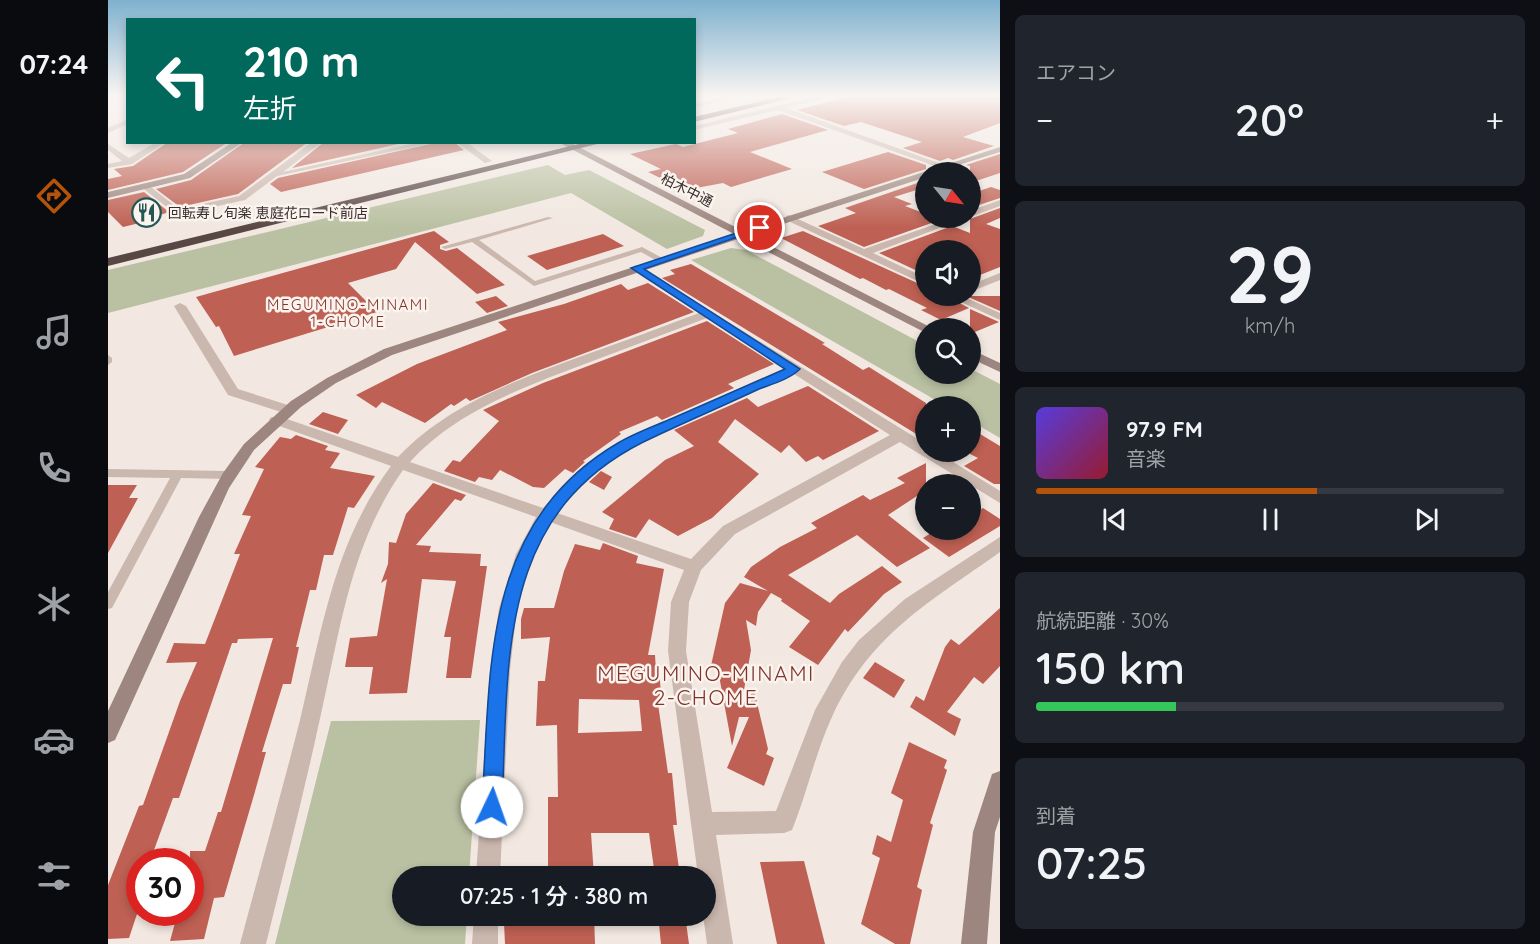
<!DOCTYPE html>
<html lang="ja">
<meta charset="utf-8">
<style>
body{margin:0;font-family:Quicksand,"Noto Sans JP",sans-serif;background:#20242c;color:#f1f3f6;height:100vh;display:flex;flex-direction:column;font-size:22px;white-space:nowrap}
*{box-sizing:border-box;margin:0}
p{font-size:20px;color:#9ea1a6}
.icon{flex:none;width:33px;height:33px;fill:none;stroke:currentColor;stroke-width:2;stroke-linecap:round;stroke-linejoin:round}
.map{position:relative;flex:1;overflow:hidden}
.sheet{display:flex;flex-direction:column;gap:15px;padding:15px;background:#0d0f14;width:540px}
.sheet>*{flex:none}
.top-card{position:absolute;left:18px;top:18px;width:570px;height:126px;border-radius:0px;box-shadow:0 3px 9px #0003;background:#00695c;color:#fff;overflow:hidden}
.needle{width:39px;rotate:120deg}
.tools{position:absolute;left:807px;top:162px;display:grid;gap:12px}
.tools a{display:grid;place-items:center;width:66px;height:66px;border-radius:50%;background:#171b24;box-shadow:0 3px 9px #0003;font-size:30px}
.speed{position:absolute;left:18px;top:848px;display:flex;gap:12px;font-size:30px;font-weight:700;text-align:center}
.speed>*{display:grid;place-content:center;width:78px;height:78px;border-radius:50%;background:#171b24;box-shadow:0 3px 9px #0003;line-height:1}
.speed .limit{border:9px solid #d22;background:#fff;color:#111}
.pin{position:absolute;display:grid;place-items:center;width:51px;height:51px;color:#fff;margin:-26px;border:3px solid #fff;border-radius:50%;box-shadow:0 2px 6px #0007}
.me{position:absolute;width:66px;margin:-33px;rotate:3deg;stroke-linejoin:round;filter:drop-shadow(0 0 4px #0008)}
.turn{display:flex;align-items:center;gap:21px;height:126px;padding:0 18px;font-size:27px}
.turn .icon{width:78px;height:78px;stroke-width:2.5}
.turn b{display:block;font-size:42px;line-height:51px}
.big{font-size:45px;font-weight:600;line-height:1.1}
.sheet .widget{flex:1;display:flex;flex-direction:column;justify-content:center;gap:9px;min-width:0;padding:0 21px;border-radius:9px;background:#20242c}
.sheet .dial{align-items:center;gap:0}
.dial b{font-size:78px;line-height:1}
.song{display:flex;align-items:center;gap:18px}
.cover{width:72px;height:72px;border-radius:9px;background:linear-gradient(135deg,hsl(250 70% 55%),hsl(350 70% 35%))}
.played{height:6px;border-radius:3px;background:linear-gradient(90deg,#b45309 60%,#363941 60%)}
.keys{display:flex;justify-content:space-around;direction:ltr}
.heat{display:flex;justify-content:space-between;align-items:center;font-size:33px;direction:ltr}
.charge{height:9px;border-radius:4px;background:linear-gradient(90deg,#34c759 30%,#363941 0)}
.trip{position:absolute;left:284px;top:866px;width:324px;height:60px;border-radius:30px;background:#171b24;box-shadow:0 3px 9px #0003;font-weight:600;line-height:60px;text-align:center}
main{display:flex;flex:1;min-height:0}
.tab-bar{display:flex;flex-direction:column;width:108px;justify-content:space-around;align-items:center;background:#090b0e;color:#9ea1a6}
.tab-bar .icon{width:42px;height:42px}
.tab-bar .current{color:#b45309}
.tab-bar b{font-size:27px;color:#f1f3f6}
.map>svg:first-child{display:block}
.green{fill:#bac1a2}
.building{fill:#be6053;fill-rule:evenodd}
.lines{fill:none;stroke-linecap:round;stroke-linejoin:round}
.lane{fill:#cab7ae;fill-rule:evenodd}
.street{fill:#cab7ae;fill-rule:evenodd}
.secondary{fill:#9d867f;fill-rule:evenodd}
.highway{fill:#594743;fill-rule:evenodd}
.route{fill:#1a73e8;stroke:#114b97;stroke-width:1.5}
.labels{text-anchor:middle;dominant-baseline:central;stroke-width:5;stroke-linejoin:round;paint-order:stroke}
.far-street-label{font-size:14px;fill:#392e2c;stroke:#faf3ee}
.far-poi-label{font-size:14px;fill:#392e2c;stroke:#faf3ee;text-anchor:start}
.far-neighbourhood-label{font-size:15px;letter-spacing:1.5px;fill:#83342a;stroke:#faf3ee}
.near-neighbourhood-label{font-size:21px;letter-spacing:1.5px;fill:#83342a;stroke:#faf3ee}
</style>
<main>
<nav class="tab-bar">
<b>07:24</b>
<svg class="icon current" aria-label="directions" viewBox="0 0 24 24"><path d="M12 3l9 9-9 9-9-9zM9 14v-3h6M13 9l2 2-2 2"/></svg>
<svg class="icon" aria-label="music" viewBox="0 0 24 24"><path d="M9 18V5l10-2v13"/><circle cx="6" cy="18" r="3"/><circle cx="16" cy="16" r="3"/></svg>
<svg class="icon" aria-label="phone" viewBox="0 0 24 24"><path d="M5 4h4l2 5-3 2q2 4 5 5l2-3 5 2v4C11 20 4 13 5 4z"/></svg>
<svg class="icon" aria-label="climate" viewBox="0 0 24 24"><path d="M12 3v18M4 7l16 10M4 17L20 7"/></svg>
<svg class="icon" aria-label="car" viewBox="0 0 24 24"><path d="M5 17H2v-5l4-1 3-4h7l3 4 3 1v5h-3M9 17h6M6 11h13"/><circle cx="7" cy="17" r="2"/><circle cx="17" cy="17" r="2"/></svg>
<svg class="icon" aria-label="filters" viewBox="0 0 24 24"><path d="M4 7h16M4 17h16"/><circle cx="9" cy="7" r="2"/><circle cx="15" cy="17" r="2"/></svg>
</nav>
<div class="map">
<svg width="892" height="944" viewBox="0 0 892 944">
<rect width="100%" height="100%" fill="#f2e8e1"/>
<path class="green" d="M440,165L457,175L481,170L597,230L595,236L559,249L463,193L0,313V270Z
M623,248L638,250L817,345L818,374H862L863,369L892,384V438L863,421L862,406H838L583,260Z
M372,720L361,876H294V915H359L357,944H167L223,721Z"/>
<path class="building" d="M746,95H892V123L855,137L886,146L845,160L840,158L832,161L795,148L814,142L753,122L736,126L689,110Z
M674,114L720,130L642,152L684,169L623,187L615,183L577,190L540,172L553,169L522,154L568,144L575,147L630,133L620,129Z
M60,142H120L75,172L0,190V179L14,176L6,169L25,166Z
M137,142H200L130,194L72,207L48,189L83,180Z
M216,142H299L184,168Z
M331,142H346L356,150L173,192L162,184L170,178Z
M780,152L818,165V169L756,189L714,172Z
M892,154V173L862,183V166L858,165Z
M818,180V187L786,197L804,204L797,206L818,214V218L832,220L756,247L710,226L748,213L737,208Z
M883,187L892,190V198L862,208V194Z
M36,192L61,212L46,217L48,219L15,227L0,212V200Z
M892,208V218L878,224L892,229V267L862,279V250H818V275L771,253L844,226L862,233V219Z
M326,231L341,242L332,245V249L338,251L349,248L397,285L369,294L307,242L288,269L240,283L269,312L126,356L111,326L108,327L88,297Z
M695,231L818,287V296H838L861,308L833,320L813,310L819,308L781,289L778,290L755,278L752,279L673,238Z
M495,234L516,246L439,270L419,256Z
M583,264L717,343L714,344L755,370L761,367L818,403V440L554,278L567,274L562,270Z
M540,283L586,312L424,373L362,401L358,398L346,406L343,404L317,423L274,402L268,408L248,395L309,364L399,330L390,322L456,304L513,284L520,290Z
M388,296L400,306L379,313L367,302Z
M858,296H892V311Z
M862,309L891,322L862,334Z
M599,321L666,364L620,384L626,388L554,420L549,416L511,432L513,434L475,461L477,462L465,473L457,469L436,488L425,487L392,470L384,480L371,477L367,482L336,471L345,460L352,462L391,421L375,410L435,383Z
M700,386L771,431L715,460L710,456L698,462L681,445L673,453L627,419L610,442L651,474L604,518L570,536L541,519L528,538L501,529L506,519L494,512L557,460L586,446L566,430L639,398L650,407Z
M215,412L240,420L230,434L201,424Z
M862,428L892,446V484H886L856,466L870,458L862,454Z
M188,435L220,446L217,450L232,453L222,468L267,476L246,508L240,507L225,555H216L208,590H202L188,647H191L183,684H175L154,752H158L146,795L116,897L106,898L96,939L62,941L70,912H82V851H97L110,812H113L165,638L130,639L129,643H124L71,798H65L42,861H32V905L21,938L0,939V885L31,806L35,805L72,701L89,662L58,663L66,643L97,644L132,554H126L143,516L134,515L156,469L147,467L172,437L183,439Z
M818,463V498L812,494L780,515L822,548L789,567L749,535L680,575L722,603L731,594L774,566L794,582L776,594L740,632L737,629L710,665L681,647L702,621L673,601L674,599L663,593L650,612L648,626L638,620L643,650L633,707L646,690L660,749L658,754L666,758L656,786L619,768L641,717H631L624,746L610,670H602L617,603L632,583L660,591L636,577L643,567L672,547L709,528L703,523L755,495L762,500L797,483L789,478Z
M493,471L504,477L496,490L481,482Z
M841,474L857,484H823Z
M325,483L358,495L353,501L347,499L308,545L323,546L321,552L373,554L372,566H379L363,678H338L343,637H336L348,581L314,579L299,693L261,694L265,667H237L242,638L269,636L279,579L273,583L280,564L281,542L288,543L298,514Z
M0,485H29L21,498H30L0,553Z
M875,508L892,519V526L841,557L815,538L828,530H862V516Z
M495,543L530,556L528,563L556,569L540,655H547L548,671H551L554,704H550L560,773H564L569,825H565L572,876H547L541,833H483L486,876H440V797H450L449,725L428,726L430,681H437L442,637L413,639V619L416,608H446L456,571L467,544L492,550ZM471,699L531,700L534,731L470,733Z
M892,608V666L875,684L866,677L839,712L853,719L847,736L802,707L808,696L816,701L837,647L843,639L851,645Z
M767,662L797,680L786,698L755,678Z
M801,742L839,760L836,768L839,770L822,823L825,825L809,887L814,890L802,944H787L753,924L772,858L764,854L769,835L783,842L795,800L783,793Z
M696,861L717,944H669L652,862Z
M439,915H486L487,944H397L396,923L439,919Z
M550,915H577L581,944H553Z"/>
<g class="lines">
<path class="lane" d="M440,217L445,218L371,240L427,281L534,247L558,260L551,262L533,252L426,286L364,242L337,249L333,247Z
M0,355L4,358V362L0,365Z
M0,469L121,471L126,475L121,479L73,478L4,608L0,609V592L62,478L0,477Z"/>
<path class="street" d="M5,95H14L0,102V97Z
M624,95H637L586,108V104Z
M714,95H727L678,108L842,167L835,169L670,110L586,130V126Z
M20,119V124L0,133V128Z
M48,142H58L24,164L0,168V164L14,161L0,150V144L21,158Z
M204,142H214L175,172L312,142H329L169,176L137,200L69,215L32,186L39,184L71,209L131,196Z
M348,142H358L384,161L377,163Z
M892,200V206L862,217V211Z
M681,215L756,249L845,218H858L765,253L818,278V285L678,220V216Z
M528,265L818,444V452H829L892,491V503L792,442L627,534L593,570L581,602L578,651L604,812L668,811L707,710L734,662L751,640L797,599L892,537V552C822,602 762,634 724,717C707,754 699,793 684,830L676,833L608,835L625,944H599L595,915L597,876H590L560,651L563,602L576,570L442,522L424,554L409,608L402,670L392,876H368L382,670L391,608L408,554L428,517L295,470C241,547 232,633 211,723C195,797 176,870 158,944H132C152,869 173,795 192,720C214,629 226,543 283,466L163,423L161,420L163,417H173L290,457C339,405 409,380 474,356C513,342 552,328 591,313L524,270L523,268ZM599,318L677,368L511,442L475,466L435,508L302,462C349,410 419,386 482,362C521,347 560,333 599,318ZM686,374L782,435L615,526L583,559L449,513L485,474L521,448Z
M892,273V280L862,292V285Z
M840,296H854L892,313V320Z
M72,303L78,306L130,389L186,407L188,410L186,413H176L120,395L66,306Z
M366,915H390V944H364Z"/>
<path class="secondary" d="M125,142H135L82,178L0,198V192L76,174Z
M450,142H461L635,231L892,147V152L828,172H818V177L642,235L822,327L818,328V333L633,238L284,355L228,383L193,407L146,450L121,488L7,740L0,743V711L91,517L115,473L136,444L183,401L219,378L276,349L626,234Z
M862,349L892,363V372L862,358Z
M892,771V817L887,832L879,944H853L865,832L884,774Z"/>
<path class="highway" d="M679,95H695L586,122V117Z
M479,142H497L0,266V258Z"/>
</g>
<linearGradient id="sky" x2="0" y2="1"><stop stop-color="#7fb1cf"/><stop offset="0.42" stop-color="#f9f5f2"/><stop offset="1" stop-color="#f9f5f2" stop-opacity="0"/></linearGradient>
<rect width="892" height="228" fill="url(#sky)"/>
<path class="route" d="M649,226L656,228L536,269L692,369C682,379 664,384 651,389C617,405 582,420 548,436C387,508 401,658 394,807L392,814L384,817L377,814L374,807C383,668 373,524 510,443C527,433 547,426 565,418C602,402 640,385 677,369L523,268Z"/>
<defs>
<symbol id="restaurant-ring" viewBox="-11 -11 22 22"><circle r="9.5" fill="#faf3ee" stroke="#235855" stroke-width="1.5"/><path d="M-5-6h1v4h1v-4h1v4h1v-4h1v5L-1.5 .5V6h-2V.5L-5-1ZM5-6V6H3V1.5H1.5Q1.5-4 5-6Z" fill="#235855"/></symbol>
</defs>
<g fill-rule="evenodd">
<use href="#restaurant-ring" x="22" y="196" width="33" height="33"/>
</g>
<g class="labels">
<g class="far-street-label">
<text transform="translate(579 190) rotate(27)">柏木中通</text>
</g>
<g class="far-poi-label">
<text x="60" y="213">回転寿し旬楽 恵庭花ロード前店</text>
</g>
<g class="far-neighbourhood-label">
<text x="240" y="304">MEGUMINO-MINAMI<tspan x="240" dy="17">1-CHOME</tspan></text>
</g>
<g class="near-neighbourhood-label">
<text x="598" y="673">MEGUMINO-MINAMI<tspan x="598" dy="24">2-CHOME</tspan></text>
</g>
</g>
</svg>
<div class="tools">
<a><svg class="needle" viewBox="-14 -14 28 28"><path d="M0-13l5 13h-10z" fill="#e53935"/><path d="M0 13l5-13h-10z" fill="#9ea1a6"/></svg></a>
<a><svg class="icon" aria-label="sound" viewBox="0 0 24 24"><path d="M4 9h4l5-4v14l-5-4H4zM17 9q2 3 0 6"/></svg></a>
<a><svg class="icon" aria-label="search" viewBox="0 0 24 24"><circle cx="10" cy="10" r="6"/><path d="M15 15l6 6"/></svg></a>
<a>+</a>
<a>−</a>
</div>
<div class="speed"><div class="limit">30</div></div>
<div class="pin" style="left:652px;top:228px;background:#d93025"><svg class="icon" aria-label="arrive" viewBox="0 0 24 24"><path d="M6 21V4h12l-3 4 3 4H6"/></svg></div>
<svg class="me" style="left:384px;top:807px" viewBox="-20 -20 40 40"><circle r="19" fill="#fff"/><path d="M0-13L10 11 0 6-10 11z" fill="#1a73e8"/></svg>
<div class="trip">07:25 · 1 分 · 380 m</div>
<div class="top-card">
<div class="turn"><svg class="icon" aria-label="left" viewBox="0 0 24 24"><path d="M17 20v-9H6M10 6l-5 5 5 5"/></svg><div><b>210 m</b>左折</div></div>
</div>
</div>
<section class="sheet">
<div class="widget"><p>エアコン</p>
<div class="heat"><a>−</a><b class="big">20°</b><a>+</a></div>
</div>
<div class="widget dial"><b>29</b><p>km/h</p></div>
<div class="widget">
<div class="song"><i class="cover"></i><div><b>97.9 FM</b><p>音楽</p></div></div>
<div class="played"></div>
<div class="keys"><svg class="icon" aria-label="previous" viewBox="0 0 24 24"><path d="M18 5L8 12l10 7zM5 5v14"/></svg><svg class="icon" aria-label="pause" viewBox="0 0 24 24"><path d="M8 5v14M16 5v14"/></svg><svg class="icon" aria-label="next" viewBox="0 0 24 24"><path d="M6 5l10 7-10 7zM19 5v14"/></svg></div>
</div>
<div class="widget"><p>航続距離 · 30%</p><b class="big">150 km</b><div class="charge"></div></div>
<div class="widget"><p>到着</p><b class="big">07:25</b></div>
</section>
</main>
